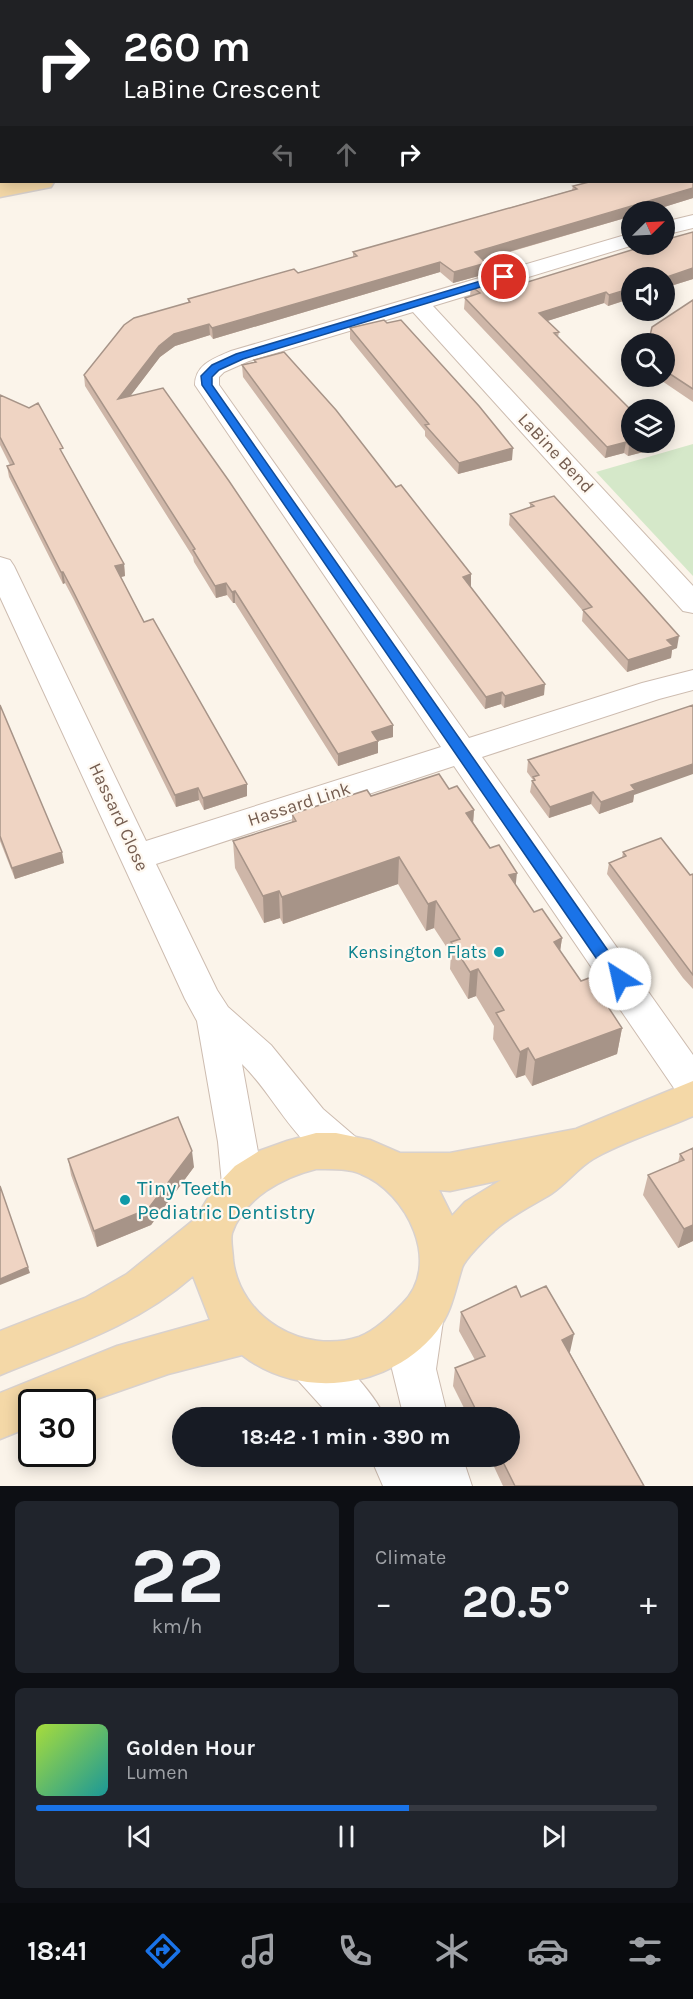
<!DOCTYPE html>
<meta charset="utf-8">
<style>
body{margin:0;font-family:Karla,sans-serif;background:#20242c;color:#f1f3f6;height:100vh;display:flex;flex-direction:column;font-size:22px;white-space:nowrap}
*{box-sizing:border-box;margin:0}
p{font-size:20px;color:#9ea1a6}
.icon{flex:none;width:33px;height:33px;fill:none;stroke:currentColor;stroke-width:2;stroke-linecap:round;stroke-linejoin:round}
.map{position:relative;height:1486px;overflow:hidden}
.details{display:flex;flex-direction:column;gap:15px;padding:15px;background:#0d0f14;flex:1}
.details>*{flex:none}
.hud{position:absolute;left:0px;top:0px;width:693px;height:183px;box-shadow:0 3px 15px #0003;background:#202124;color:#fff;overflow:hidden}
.needle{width:39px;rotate:66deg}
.fabs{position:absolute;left:621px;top:201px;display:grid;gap:12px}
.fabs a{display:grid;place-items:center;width:54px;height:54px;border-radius:50%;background:#171b24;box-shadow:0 3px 15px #0003;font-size:30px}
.speed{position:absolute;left:18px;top:1389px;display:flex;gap:12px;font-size:30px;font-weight:700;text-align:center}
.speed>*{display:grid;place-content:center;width:78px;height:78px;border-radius:50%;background:#171b24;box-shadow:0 3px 15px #0003;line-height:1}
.speed .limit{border:3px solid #111;border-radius:9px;background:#fff;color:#111}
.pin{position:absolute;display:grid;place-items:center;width:51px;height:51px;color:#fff;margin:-26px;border:3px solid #fff;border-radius:50%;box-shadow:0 2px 6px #0007}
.me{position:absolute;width:66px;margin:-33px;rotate:325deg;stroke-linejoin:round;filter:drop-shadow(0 0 4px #0008)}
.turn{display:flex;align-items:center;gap:21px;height:126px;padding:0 24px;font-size:27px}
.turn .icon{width:78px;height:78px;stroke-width:2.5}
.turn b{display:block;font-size:42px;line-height:51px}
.lanes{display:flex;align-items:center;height:57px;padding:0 24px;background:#0003;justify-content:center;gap:30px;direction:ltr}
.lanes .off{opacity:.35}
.big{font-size:45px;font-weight:700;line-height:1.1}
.details .card{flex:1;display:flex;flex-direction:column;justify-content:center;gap:9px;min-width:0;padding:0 21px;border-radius:9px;background:#20242c}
.details .dial{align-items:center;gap:0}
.dial b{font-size:78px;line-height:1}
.song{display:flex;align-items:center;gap:18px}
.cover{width:72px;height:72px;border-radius:9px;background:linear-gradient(135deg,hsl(80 70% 55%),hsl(180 70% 35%))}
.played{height:6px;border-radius:3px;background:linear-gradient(90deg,#1a73e8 60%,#363941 60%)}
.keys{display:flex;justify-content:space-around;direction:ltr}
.heat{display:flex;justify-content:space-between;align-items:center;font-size:33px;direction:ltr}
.details .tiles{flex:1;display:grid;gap:15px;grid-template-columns:1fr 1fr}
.card:last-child{grid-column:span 2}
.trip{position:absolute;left:172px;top:1407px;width:348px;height:60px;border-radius:30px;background:#171b24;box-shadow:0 3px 15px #0003;font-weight:700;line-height:60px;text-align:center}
.dock{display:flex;height:96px;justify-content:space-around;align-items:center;background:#090b0e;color:#9ea1a6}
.dock .icon{width:42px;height:42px}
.dock .active{color:#1a73e8}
.dock b{font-size:27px;color:#f1f3f6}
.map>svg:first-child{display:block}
.green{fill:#d5e8c9}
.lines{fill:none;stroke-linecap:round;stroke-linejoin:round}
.minor-casing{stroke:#cdbcb0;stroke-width:2}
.major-casing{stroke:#d8d1ce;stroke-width:3}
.minor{fill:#fff;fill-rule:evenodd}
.major{fill:#f4d8a7;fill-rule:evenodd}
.wall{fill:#ceb6a8}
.shaded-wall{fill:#a79488}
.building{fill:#efd4c3;stroke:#a79488;stroke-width:1.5}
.route{fill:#1a73e8;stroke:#114b97;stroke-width:1.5}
.culture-dot{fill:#0f9aa8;stroke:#fef8f0;stroke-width:2}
.labels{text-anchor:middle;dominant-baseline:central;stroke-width:4.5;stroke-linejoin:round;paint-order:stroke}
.street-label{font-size:18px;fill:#745c4f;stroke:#fef8f0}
.culture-label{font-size:18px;fill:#0d838f;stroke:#fef8f0;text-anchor:end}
.near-culture-label{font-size:21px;fill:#0d838f;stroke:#fef8f0;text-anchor:start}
</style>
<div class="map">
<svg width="693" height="1486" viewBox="0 0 693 1486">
<rect width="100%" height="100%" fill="#fbf4ea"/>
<path class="green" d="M693,444V576L596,472Z"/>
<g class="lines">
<defs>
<path id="minor" d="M693,215V228L664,235V222Z
M632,233V244H637L433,306L693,586V613L683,611L413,312L249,361L224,372L219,377V385L469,738L642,683L693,670V690L659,699L482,757L693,1055V1102L680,1097L454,766L156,864L217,990L228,1007L271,1045L323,1109L358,1139L364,1151L358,1163L344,1168C296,1151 277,1098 242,1064L260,1163L262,1184L256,1197L242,1202L228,1197L222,1184L218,1142L197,1021L185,999L0,597V557L10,560L14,566L146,841L441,747L195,385C195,364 215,358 231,351Z
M423,1294L438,1300L444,1314L436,1369L448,1418H404L392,1369L402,1314L408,1300Z
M310,1341C336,1351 374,1392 385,1418H332L295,1377L288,1362L295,1347Z
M370,1456H462L472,1486H383Z"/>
<path id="major" d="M693,42V54L692,55V43Z
M10,182H54L51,187L0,197V183Z
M693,1081V1116C662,1130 622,1142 593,1159C578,1168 566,1184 551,1194C533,1205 510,1216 494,1231C487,1237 464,1260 462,1268C455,1290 452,1312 437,1331C391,1389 301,1401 242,1355L168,1374L82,1404V1402H32V1426L0,1439V1393L117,1346L210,1320L193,1276C136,1326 68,1347 0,1375V1331L85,1298L127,1274L195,1219L215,1187L235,1166L259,1151L287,1141L316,1133H336L370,1140L400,1153H450L576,1129ZM316,1169C330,1169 348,1168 361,1174C407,1192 443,1265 402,1304C390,1316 375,1331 359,1337C303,1355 240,1318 233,1260C233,1252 230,1240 232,1233C244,1198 283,1177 316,1169ZM501,1180L465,1202L452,1216L439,1190L450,1191Z"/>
</defs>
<use href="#minor" class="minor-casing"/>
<use href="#major" class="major-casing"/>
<use href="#minor" class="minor"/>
<use href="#major" class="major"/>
</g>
<path class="wall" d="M693,154V198L648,212H632V216L483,260L486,263V274L453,283L440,272L213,339L210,335L175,346L160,357L130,396L393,725V737L378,741V753L338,766L235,603H233L227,595L216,598L194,562L193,557L85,386L84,375L188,303V299L298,273L353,257V252L572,190L573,186Z
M693,232V279L608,306L604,303L547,321L559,332L558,337L655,449L628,456L624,453L605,458L464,309L465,298L470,296L471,286L506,283L518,285Z
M693,300V402L662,381L659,376H664V344Z
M350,328L512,460L458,474L425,436V431L350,339Z
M254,360L471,586H470L544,695L504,708L501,704L485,709L243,377L242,365L254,362Z
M0,395L64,456L124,564L125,576L121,577L144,622L247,796L204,810L199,800L176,807L74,600L65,583L63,584L9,477L7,466L10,465L0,445Z
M530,503L677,648L672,650L671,658L627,672L582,621L583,611L509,525L510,514L530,508Z
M0,705L64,863L15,879L0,841Z
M528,760L634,795L633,802L599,814L591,804L549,818L530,792L532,781L533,780L527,772Z
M449,789L474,810L473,822L534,912L562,938L560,951L581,981L622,1028L617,1054L532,1086L525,1075L516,1078L493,1039L494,1026L476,996L468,999L450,969L451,954L434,928L426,931L398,884L283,924L280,918L264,923L235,868L233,841L292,822V814L371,796Z
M623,852L690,875L693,874V989L683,978L607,874L609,863L622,858Z
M693,1148V1241L678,1248L643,1195L648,1175L678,1163L680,1154Z
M68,1159L194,1167L151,1225L97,1247L71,1175Z
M521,1297L570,1352V1353L644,1486H503L489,1456H510V1418H469L453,1386L455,1368L475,1360L459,1331L461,1312Z"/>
<path class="shaded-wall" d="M693,188V198L648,212H632V216L474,262L475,252Z
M440,262V272L213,339L212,328Z
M486,263V274L453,283L454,272Z
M693,268V279L664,288V278Z
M632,288V298L608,306L609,295Z
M606,292L604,303L538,324L539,313Z
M209,324L210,335L175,346L160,357L119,411L118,399L159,346L174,334Z
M626,442L624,453L605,458L607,447Z
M638,442H656L655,449L628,456L629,445Z
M513,448L512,460L458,474L459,463Z
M124,564L125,576L117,578L115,566Z
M61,572H63L65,583L63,584Z
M471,574V586L462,588L463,577Z
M226,583L227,595L216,598L215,586Z
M235,591V603H233L232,592Z
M679,636L677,648L672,650L671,658L627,672L628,660L667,640Z
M545,684L544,695L504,708L505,696Z
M502,692L501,704L485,709L486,697Z
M393,725V737L378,741V753L338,766V754L372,732Z
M693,764V774L634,795L633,802L599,814L601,802L631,785Z
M247,784V796L204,810L203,798Z
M198,788L199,800L176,807L175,795Z
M593,792L591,804L549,818L550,807Z
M474,810L472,838L466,813Z
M62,852L64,863L15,879L12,868Z
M399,857L398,884L283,924L282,897Z
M517,873L514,900L509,875Z
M279,891L280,918L264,923L263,896Z
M436,901L434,928L426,931L428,904Z
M562,938L558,965L554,942Z
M478,969L476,996L468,999L470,972Z
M622,1028L617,1054L532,1086L535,1060Z
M528,1048L525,1075L516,1078L520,1052Z
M192,1151L194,1167L151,1225L97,1247L94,1231Z
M693,1225V1241L678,1248L684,1229Z
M28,1267L30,1273L0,1285V1279Z
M574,1334L570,1352L558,1358L562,1340Z"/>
<path class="building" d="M693,154V188L475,252L486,263L454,272L440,262L212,328L209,324L174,334L159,346L118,399L163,388L229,481L393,725L372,732L378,741L338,754L235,591L232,592L226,583L215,586L193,550L195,549L84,375L124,325L134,318L190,302L188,299L294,269L298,273L357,256L353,252L577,189L573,186L589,182H692V155Z
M693,232V268L664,278H632V288L609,295L606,292L539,313L559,332L554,333L632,411V442H638L629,445L626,442L607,447L465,298L480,293L471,286L501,277L506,283L513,281L518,285L651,244H664V240Z
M693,300V389L664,370V344H648L652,327Z
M384,320L387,323L401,320L479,406L513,448L459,463L425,425L429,424L350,328Z
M284,352L336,410L396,487L401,485L471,574L463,577L545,684L505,696L502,692L486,697L242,365L256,362L254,360Z
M0,395L29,408L38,403L63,448L60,449L124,564L115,566L144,622L153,619L247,784L203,798L198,788L175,795L72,589L63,572H61L7,466L14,464L0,437Z
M554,496L679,636L667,640L673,646L628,660L583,610L592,607L510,514L534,506L530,503Z
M0,705L62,852L12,868L0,836Z
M693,705V764L631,785L635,790L601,802L593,792L550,807L532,781L535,780L533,777L539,775L528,760Z
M439,774L449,789L457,786L474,810L466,813L490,848L499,845L517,873L509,875L534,912L542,909L562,938L554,942L581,981L589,978L622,1028L535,1060L528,1048L520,1052L496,1013L504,1010L478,969L470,972L451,942L460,939L436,901L428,904L399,857L282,897L279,891L263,896L233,841L296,821L292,814L367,790L371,796Z
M661,838L690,875L693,874V975L609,863L626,856L623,852Z
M178,1117L192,1151L148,1209L94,1231L68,1159Z
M693,1148V1225L684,1229L648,1175L684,1160L680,1154Z
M0,1186L28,1267L0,1279Z
M516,1286L521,1297L546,1286L574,1334L562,1340L644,1486H515L500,1456H510V1418H480L455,1368L485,1356L461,1312Z"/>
<path class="route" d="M504,274L507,275V279L243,359L219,370L212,377V385L625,975L627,979L625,984L620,985L614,984L202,385L201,376L212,365L236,354Z"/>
<g class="culture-dot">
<circle cx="499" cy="952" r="6"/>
<circle cx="125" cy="1200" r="6"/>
</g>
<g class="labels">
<g class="street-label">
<text transform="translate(556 453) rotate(47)">LaBine Bend</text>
<text transform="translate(299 804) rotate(-18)">Hassard Link</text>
<text transform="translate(119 817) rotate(65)">Hassard Close</text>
</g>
<g class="culture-label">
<text x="487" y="952">Kensington Flats</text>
</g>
<g class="near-culture-label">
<text x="137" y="1188">Tiny Teeth<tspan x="137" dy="24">Pediatric Dentistry</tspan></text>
</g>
</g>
</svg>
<div class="fabs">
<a><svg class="needle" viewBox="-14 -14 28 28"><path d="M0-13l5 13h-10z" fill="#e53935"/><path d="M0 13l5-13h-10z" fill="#9ea1a6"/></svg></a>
<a><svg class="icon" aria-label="sound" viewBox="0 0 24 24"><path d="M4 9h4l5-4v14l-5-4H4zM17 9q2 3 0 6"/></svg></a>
<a><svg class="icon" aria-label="search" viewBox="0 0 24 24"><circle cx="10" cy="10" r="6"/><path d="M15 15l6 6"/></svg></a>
<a><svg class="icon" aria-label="layers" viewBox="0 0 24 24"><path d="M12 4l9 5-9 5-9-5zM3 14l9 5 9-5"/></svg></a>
</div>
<div class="speed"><div class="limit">30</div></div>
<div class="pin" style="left:504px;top:277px;background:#d93025"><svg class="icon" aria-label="arrive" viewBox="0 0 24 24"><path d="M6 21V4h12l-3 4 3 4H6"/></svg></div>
<svg class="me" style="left:620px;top:979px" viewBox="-20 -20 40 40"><circle r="19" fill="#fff"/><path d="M0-13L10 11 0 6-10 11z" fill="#1a73e8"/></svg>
<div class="trip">18:42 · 1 min · 390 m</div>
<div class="hud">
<div class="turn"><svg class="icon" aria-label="right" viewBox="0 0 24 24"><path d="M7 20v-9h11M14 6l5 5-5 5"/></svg><div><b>260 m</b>LaBine Crescent</div></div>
<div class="lanes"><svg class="icon off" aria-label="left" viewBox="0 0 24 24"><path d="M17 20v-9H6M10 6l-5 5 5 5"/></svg><svg class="icon off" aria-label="ahead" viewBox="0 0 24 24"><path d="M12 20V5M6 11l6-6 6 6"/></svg><svg class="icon" aria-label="right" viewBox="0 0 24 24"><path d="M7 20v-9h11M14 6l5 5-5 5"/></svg></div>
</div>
</div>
<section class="details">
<div class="tiles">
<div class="card dial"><b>22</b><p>km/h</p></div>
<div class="card"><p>Climate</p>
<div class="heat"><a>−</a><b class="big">20.5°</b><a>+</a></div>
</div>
<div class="card">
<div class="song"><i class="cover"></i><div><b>Golden Hour</b><p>Lumen</p></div></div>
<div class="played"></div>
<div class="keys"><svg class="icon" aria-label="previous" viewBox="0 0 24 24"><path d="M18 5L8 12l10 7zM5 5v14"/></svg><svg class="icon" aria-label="pause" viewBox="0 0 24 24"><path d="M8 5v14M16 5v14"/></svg><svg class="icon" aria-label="next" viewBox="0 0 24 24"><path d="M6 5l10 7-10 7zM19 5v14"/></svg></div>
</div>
</div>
</section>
<nav class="dock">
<b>18:41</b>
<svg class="icon active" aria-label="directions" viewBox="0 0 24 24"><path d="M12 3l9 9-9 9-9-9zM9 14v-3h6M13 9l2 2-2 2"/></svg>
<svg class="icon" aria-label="music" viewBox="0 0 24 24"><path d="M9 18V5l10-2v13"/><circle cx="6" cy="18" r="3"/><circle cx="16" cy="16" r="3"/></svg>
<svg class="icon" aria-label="phone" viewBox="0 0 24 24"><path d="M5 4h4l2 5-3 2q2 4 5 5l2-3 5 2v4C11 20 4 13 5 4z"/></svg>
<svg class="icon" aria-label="climate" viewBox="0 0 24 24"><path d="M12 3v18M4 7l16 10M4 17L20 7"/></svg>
<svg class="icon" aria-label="car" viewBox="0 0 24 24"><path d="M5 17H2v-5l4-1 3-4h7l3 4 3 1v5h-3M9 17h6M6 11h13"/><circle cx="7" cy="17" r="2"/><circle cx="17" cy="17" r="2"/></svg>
<svg class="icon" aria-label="filters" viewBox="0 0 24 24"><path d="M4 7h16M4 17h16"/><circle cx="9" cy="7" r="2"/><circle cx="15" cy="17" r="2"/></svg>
</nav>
